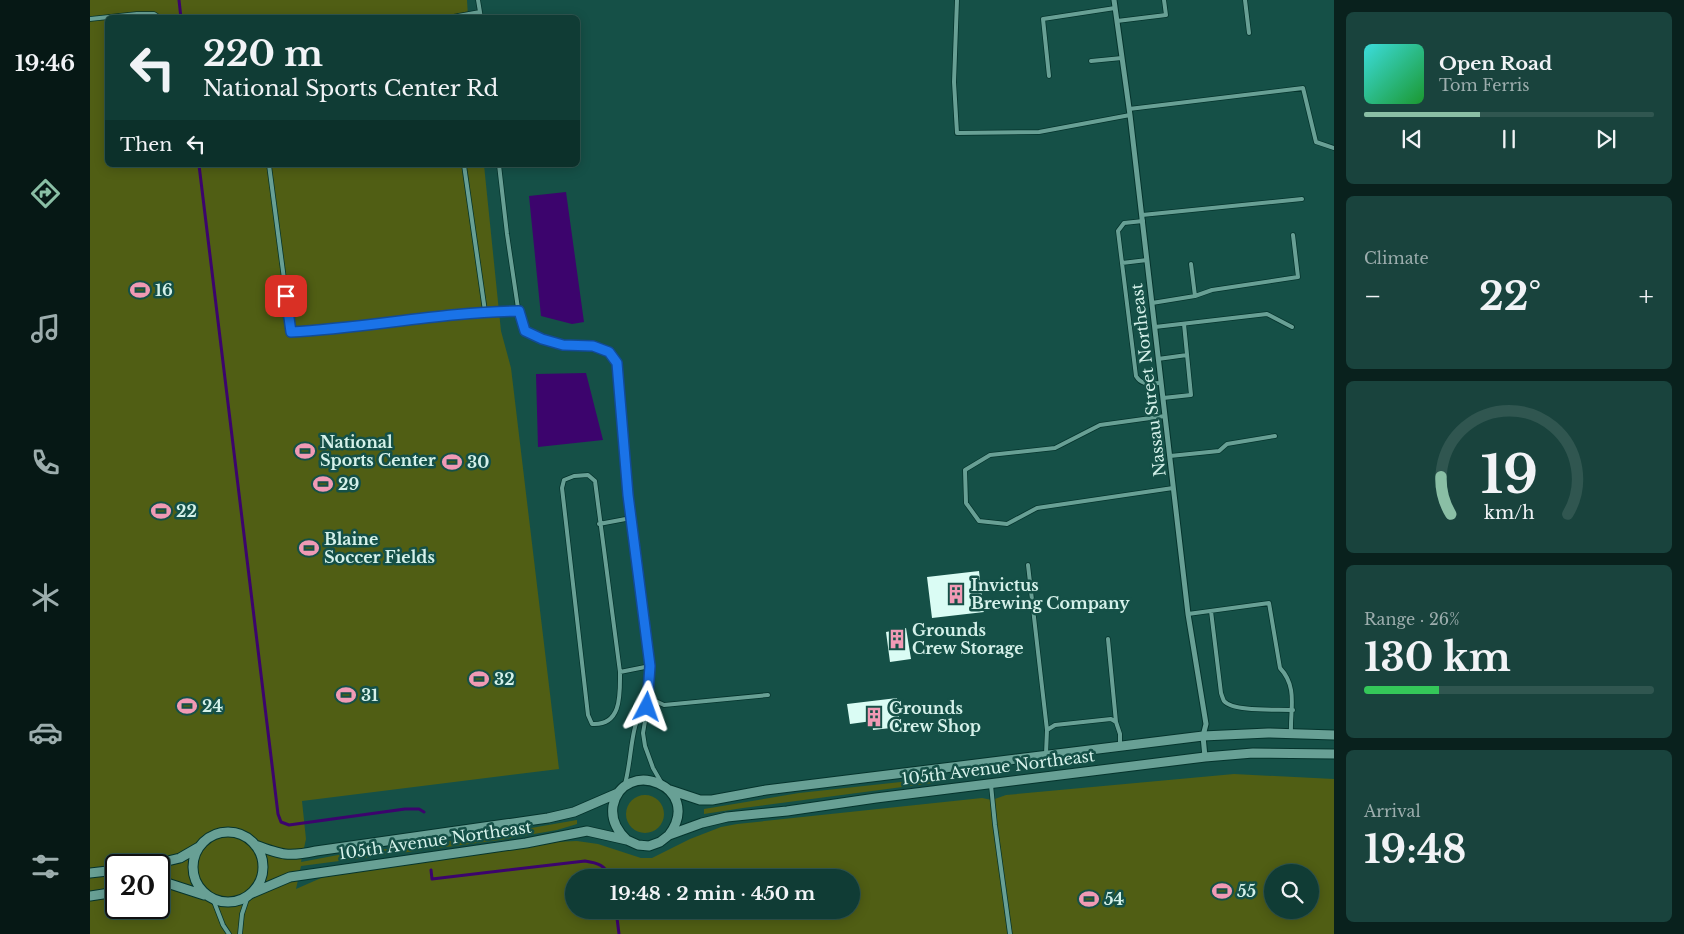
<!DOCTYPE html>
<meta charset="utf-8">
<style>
body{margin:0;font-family:"Libre Baskerville",serif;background:#19433d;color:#f1f3f6;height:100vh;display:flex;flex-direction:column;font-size:19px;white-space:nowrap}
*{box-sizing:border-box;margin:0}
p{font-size:16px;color:#9cadad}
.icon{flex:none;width:28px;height:28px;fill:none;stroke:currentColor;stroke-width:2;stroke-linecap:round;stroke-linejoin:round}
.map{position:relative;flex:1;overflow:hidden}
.side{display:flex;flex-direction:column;gap:12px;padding:12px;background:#09211d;width:350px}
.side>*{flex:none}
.banner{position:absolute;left:15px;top:15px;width:475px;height:152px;border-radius:8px;box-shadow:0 2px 12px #0003,0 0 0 1px #305650;background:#103c35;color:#f1f3f6;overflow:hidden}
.buttons{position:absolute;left:1174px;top:864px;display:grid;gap:10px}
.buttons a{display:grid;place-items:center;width:55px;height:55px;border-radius:50%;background:#103c35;box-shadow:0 2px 12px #0003,0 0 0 1px #305650;font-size:25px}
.speed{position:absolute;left:15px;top:854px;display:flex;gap:10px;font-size:25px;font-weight:700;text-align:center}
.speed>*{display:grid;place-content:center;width:65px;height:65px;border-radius:50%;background:#103c35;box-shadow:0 2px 12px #0003,0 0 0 1px #305650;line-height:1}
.speed .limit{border:2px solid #111;border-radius:8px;background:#fff;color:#111}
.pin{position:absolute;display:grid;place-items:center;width:42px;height:42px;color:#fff;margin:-21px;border-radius:10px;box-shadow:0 2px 8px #0006}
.me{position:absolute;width:55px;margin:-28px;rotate:4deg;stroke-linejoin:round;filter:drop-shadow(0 0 4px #0008)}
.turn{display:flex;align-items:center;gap:18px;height:105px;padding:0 15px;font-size:22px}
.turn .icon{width:65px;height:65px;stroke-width:2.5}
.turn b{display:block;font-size:35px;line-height:42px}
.then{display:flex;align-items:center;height:48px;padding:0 15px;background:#0003;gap:10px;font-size:19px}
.big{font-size:38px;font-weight:700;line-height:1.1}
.side .tile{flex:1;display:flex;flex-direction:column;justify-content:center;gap:8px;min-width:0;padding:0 18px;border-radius:8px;background:#19433d}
.side .dial{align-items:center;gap:0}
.dial svg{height:130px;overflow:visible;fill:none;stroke:#305650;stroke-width:7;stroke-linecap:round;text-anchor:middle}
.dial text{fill:#f1f3f6;stroke:none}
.song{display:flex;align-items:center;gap:15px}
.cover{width:60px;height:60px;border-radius:8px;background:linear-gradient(135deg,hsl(180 70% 55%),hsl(130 70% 35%))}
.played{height:5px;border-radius:2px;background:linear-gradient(90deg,#8abfa5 40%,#305650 40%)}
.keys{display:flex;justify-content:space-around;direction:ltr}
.heat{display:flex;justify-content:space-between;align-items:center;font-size:28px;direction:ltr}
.charge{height:8px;border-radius:4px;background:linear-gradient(90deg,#34c759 26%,#305650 0)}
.trip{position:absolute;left:475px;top:869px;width:295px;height:50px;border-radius:25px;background:#103c35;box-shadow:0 2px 12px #0003,0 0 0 1px #305650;font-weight:700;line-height:50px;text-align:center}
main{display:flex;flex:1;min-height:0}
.dock{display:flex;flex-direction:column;width:90px;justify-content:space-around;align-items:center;background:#061815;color:#9cadad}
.dock .icon{width:35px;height:35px}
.dock .on{color:#8abfa5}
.dock b{font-size:22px;color:#f1f3f6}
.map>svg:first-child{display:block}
.green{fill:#505e14;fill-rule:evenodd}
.water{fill:#3c046d}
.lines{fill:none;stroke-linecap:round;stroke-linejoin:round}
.stream{stroke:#3c046d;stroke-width:3}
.building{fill:#dafcf4}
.service-casing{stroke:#05342d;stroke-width:5.5}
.minor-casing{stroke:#05342d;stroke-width:7}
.tertiary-casing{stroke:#05342d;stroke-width:11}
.service{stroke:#68a095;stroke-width:4}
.minor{stroke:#68a095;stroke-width:5}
.tertiary{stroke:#68a095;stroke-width:9}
.route-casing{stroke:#114b97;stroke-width:12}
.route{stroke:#1a73e8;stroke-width:9}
.labels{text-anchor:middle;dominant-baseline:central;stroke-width:5;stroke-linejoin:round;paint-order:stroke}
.poi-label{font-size:16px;font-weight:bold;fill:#d5f1ea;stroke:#155047;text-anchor:start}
.street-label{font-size:16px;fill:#d5f1ea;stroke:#155047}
</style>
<main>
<nav class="dock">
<b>19:46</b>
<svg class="icon on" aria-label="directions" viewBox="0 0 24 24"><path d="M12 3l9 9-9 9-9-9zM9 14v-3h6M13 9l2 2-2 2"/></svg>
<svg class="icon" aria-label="music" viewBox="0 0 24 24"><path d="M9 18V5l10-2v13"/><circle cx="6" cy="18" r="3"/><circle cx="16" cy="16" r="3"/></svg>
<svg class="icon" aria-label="phone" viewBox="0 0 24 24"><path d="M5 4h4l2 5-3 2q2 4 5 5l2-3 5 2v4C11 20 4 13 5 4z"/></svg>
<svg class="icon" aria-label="climate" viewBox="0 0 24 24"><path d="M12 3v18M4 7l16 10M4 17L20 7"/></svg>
<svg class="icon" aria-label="car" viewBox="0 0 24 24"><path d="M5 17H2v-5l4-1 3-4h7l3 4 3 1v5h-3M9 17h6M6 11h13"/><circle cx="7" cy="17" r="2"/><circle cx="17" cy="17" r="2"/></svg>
<svg class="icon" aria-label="filters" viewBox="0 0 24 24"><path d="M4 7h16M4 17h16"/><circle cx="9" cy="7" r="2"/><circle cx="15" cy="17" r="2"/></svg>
</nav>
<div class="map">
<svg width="1244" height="934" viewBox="0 0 1244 934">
<rect width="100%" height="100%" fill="#155047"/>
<path class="green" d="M0,0H377L378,17L18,18V165H394L411,331L421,368L469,769L212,801L216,839L211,862L248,855L378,839L487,820V824L467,830L410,840L211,866L206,889L256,867L436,843L487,841L508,844L551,858H562L600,839L631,827L647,824L892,798L902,800L916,795L1144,774L1244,779V934H0ZM26,865H69V908H26ZM1182,872H1220V910H1182ZM484,878H761V910H484Z
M857,777L858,781L653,808L614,814V809L709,793Z
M536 814a19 19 0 1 1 38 0a19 19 0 1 1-38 0Z"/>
<path class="water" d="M476,192L494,322L482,324L451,316L439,196Z
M496,373L513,440L448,447L446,374Z"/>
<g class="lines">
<path class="stream" d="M89,0L91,18
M109,165L188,814L191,822L199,825L315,809H329L334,812
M341,870L342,879L495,861C508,863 515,865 521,878
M526,910L529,934"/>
</g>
<path class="building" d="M889,571L894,612L842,618L837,577Z
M816,628L821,659L800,662L796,632Z
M807,698L810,727L783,730L782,721L760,724L757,704Z"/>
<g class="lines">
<defs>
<path id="service" d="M388,0L391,18
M867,0L864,82L867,133L949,132L1040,115
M1155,0L1159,33
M357,18L390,12
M0,19L47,14H64L70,18
M1027,21L1076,15L1074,0
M1001,61L1032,58
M959,76L953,19L1025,8
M1039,109L1213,88L1226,142L1244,148
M179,165L201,332C277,327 352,312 429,311
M374,165L395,311
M409,165L417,234L429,315L435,331C447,336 458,342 471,345C496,350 510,339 527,363L538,495L560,666L559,698L553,733L555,746L563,768L571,782
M1052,215L1212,199
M1053,221L1034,223L1028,231L1046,376C1052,386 1060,383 1071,383
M1032,263L1057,260
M1101,264L1105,296
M1062,303L1105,296L1122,290L1208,277L1203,235
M1065,327L1177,314L1202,327
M1068,359L1097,355
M1073,398L1101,395L1094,324
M1075,416L1010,425L965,448L900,455L875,470L876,503L889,521L917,524L947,508L1083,488
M1080,456L1129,451L1137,444L1185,436
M509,524L541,518
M938,565L957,730
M1121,611L1131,693C1132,696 1133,699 1134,701C1143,712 1188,709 1203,710
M1098,614L1179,603L1190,668C1208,687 1200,709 1201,732
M1018,639L1026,722
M530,672L505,481L498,475L484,476L474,480L472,488L498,715L502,724C532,726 530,694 530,672L560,666
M559,698L574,705L678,695
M956,754L957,730L965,725L1021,719L1026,722L1030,734V747
M535,784C543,754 539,726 557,700
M901,785L905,825L920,934
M123,899L133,925L139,934
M150,934L152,914L158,896"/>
<path id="minor" d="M1024,0L1040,115L1098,614L1116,724L1113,736L1115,757"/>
<path id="tertiary" d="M580,790L610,800H622L676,790L1113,736L1178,733L1244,735
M103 867a35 35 0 1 1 70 0a35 35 0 1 1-70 0Z
M537,840C527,831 521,820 523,806C533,756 615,786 579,835
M165,845C192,855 198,857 226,851L458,818L484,812L528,793
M61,865L90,858L109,847
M0,873L26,870
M69,884L77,883L114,895
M160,894L200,877L436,843L497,831L537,840L548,845L559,846L570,842L579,835L612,823L637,817L697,811L786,798L1115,757L1163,753L1244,754
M0,896L26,892"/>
</defs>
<use href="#service" class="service-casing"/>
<use href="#minor" class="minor-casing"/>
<use href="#tertiary" class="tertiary-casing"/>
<use href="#service" class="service"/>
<use href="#minor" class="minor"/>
<use href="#tertiary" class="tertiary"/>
</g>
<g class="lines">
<defs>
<path id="route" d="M196,296L201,332C277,328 352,312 429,311L435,331L452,339L473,345L503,346L519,352L527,363L538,495L560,666L557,707"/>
</defs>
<use href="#route" class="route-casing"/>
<use href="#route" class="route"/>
</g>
<defs>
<symbol id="stadium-bare" viewBox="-9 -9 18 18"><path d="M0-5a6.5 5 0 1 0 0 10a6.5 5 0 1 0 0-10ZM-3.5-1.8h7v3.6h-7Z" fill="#f09ab5" stroke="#155047" stroke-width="2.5" paint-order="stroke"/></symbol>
<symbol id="building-bare" viewBox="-9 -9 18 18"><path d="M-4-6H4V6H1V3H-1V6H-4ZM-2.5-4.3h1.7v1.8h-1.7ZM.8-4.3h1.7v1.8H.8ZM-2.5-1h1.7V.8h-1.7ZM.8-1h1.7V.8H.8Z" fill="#f09ab5" stroke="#155047" stroke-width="2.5" paint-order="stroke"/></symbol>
</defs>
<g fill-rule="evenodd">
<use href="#stadium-bare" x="36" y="276" width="28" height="28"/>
<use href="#stadium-bare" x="201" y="437" width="28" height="28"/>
<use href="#stadium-bare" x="348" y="448" width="28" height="28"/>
<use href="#stadium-bare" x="219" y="470" width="28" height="28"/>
<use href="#stadium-bare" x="57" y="497" width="28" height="28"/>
<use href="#stadium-bare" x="205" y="534" width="28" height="28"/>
<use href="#building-bare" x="852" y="580" width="28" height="28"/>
<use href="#building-bare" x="793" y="625" width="28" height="28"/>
<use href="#stadium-bare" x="375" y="665" width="28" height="28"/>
<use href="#stadium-bare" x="242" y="681" width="28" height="28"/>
<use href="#stadium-bare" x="83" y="692" width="28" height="28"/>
<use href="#building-bare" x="770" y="703" width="28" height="28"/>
<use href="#stadium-bare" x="1118" y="877" width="28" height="28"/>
<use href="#stadium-bare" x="985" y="885" width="28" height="28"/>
</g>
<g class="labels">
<g class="poi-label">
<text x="65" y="290">16</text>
<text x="230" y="442">National<tspan x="230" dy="18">Sports Center</tspan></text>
<text x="377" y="462">30</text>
<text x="248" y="484">29</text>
<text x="86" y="511">22</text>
<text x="234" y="539">Blaine<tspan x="234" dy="18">Soccer Fields</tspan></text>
<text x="881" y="585">Invictus<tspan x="881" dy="18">Brewing Company</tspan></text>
<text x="822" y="630">Grounds<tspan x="822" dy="18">Crew Storage</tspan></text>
<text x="404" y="679">32</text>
<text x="271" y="695">31</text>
<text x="112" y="706">24</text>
<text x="799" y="708">Grounds<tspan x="799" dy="18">Crew Shop</tspan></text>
<text x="1147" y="891">55</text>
<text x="1014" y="899">54</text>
</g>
<g class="street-label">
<text transform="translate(1058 380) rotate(-97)">Nassau Street Northeast</text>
<text transform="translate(908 767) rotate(-7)">105th Avenue Northeast</text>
<text transform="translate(345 840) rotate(-8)">105th Avenue Northeast</text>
</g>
</g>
</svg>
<div class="buttons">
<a><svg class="icon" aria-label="search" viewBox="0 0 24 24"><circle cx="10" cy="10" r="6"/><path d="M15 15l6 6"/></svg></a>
</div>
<div class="speed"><div class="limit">20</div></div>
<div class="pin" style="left:196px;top:296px;background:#d93025"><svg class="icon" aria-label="arrive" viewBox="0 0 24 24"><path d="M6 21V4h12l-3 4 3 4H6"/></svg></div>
<svg class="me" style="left:557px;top:707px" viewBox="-20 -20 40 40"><path d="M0-17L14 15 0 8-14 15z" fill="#1a73e8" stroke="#fff" stroke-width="4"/></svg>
<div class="trip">19:48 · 2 min · 450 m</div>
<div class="banner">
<div class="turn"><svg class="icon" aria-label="left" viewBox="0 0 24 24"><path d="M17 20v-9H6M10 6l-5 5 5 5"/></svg><div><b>220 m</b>National Sports Center Rd</div></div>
<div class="then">Then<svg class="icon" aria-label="left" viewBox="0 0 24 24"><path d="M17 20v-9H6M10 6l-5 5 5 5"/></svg></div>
</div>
</div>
<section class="side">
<div class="tile">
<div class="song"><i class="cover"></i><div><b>Open Road</b><p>Tom Ferris</p></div></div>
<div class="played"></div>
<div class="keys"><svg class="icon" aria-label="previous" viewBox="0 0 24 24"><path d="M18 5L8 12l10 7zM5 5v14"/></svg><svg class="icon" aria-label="pause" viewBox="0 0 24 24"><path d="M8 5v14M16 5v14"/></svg><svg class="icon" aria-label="next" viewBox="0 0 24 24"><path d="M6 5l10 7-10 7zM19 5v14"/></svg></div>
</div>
<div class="tile"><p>Climate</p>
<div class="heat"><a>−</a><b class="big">22°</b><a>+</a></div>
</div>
<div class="tile dial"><svg viewBox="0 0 100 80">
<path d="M14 69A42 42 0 1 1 86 69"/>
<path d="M14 69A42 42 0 0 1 8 46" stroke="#8abfa5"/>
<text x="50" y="56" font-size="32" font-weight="700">19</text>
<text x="50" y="72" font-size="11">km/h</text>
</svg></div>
<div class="tile"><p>Range · 26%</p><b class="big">130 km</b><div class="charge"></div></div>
<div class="tile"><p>Arrival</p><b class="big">19:48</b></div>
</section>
</main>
